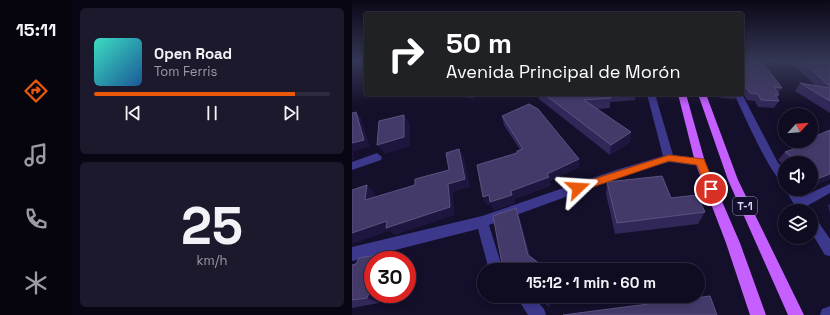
<!DOCTYPE html>
<html lang="es">
<meta charset="utf-8">
<style>
body{margin:0;font-family:"Space Grotesk",sans-serif;background:#1d192d;color:#f1f3f6;height:100vh;display:flex;flex-direction:column;font-size:15px;white-space:nowrap}
*{box-sizing:border-box;margin:0}
p{font-size:13px;color:#9b9ba5}
.icon{flex:none;width:22px;height:22px;fill:none;stroke:currentColor;stroke-width:2;stroke-linecap:round;stroke-linejoin:round}
.map{position:relative;flex:1;overflow:hidden}
.side{display:flex;flex-direction:column;gap:8px;padding:8px;background:#080612;width:280px}
.side>*{flex:none}
.hud{position:absolute;left:12px;top:12px;width:380px;height:84px;border-radius:4px;box-shadow:0 2px 6px #0003,0 0 0 1px #2f2b3e;background:#202124;color:#fff;overflow:hidden}
.needle{width:26px;rotate:64deg}
.buttons{position:absolute;left:426px;top:108px;display:grid;gap:8px}
.buttons a{display:grid;place-items:center;width:40px;height:40px;border-radius:50%;background:#0f0b20;box-shadow:0 2px 6px #0003,0 0 0 1px #2f2b3e;font-size:20px}
.speed{position:absolute;left:12px;top:251px;display:flex;gap:8px;font-size:20px;font-weight:700;text-align:center}
.speed>*{display:grid;place-content:center;width:52px;height:52px;border-radius:50%;background:#0f0b20;box-shadow:0 2px 6px #0003,0 0 0 1px #2f2b3e;line-height:1}
.speed .limit{border:6px solid #d22;background:#fff;color:#111}
.pin{position:absolute;display:grid;place-items:center;width:34px;height:34px;color:#fff;margin:-17px;border:2px solid #fff;border-radius:50%;box-shadow:0 1px 4px #0007}
.me{position:absolute;width:44px;margin:-22px;rotate:70deg;stroke-linejoin:round;filter:drop-shadow(0 0 3px #0008)}
.turn{display:flex;align-items:center;gap:14px;height:84px;padding:0 16px;font-size:18px}
.turn .icon{width:52px;height:52px;stroke-width:2.5}
.turn b{display:block;font-size:28px;line-height:34px}
.side .tile{flex:1;display:flex;flex-direction:column;justify-content:center;gap:6px;min-width:0;padding:0 14px;border-radius:6px;background:#1d192d}
.side .dial{align-items:center;gap:0}
.dial b{font-size:52px;line-height:1}
.song{display:flex;align-items:center;gap:12px}
.cover{width:48px;height:48px;border-radius:6px;background:linear-gradient(135deg,hsl(170 70% 55%),hsl(210 70% 35%))}
.played{height:4px;border-radius:2px;background:linear-gradient(90deg,#ea580c 85%,#2f2b3e 85%)}
.keys{display:flex;justify-content:space-around;direction:ltr}
.trip{position:absolute;left:125px;top:263px;width:228px;height:40px;border-radius:20px;background:#0f0b20;box-shadow:0 2px 6px #0003,0 0 0 1px #2f2b3e;font-weight:600;line-height:40px;text-align:center}
main{display:flex;flex:1;min-height:0}
.tabs{display:flex;flex-direction:column;width:72px;justify-content:space-around;align-items:center;background:#06040d;color:#9b9ba5}
.tabs .icon{width:28px;height:28px}
.tabs .on{color:#ea580c}
.tabs b{font-size:18px;color:#f1f3f6}
.map>svg:first-child{display:block}
.lines{fill:none;stroke-linecap:round;stroke-linejoin:round}
.minor{fill:#3c388c;fill-rule:evenodd}
.major{fill:#c55fff;fill-rule:evenodd}
.wall{fill:#322759}
.shaded-wall{fill:#1e163e}
.building{fill:#443a6a;stroke:#5c5382}
.route{fill:#ea580c;stroke:#983908}
.labels{text-anchor:middle;dominant-baseline:central;stroke-width:4;stroke-linejoin:round;paint-order:stroke}
.shield{fill:#140f2a;stroke:#a19cbf;stroke-width:1}
.shield-label{font-size:11px;font-weight:bold;fill:#ddd8ff}
</style>
<main>
<nav class="tabs">
<b>15:11</b>
<svg class="icon on" aria-label="directions" viewBox="0 0 24 24"><path d="M12 3l9 9-9 9-9-9zM9 14v-3h6M13 9l2 2-2 2"/></svg>
<svg class="icon" aria-label="music" viewBox="0 0 24 24"><path d="M9 18V5l10-2v13"/><circle cx="6" cy="18" r="3"/><circle cx="16" cy="16" r="3"/></svg>
<svg class="icon" aria-label="phone" viewBox="0 0 24 24"><path d="M5 4h4l2 5-3 2q2 4 5 5l2-3 5 2v4C11 20 4 13 5 4z"/></svg>
<svg class="icon" aria-label="climate" viewBox="0 0 24 24"><path d="M12 3v18M4 7l16 10M4 17L20 7"/></svg>
</nav>
<section class="side">
<div class="tile">
<div class="song"><i class="cover"></i><div><b>Open Road</b><p>Tom Ferris</p></div></div>
<div class="played"></div>
<div class="keys"><svg class="icon" aria-label="previous" viewBox="0 0 24 24"><path d="M18 5L8 12l10 7zM5 5v14"/></svg><svg class="icon" aria-label="pause" viewBox="0 0 24 24"><path d="M8 5v14M16 5v14"/></svg><svg class="icon" aria-label="next" viewBox="0 0 24 24"><path d="M6 5l10 7-10 7zM19 5v14"/></svg></div>
</div>
<div class="tile dial"><b>25</b><p>km/h</p></div>
</section>
<div class="map">
<svg width="478" height="315" viewBox="0 0 478 315">
<rect width="100%" height="100%" fill="#140f2a"/>
<g class="lines">
<path class="minor" d="M295,94H303L321,155L352,159L353,162L352,165L348,166L317,162L271,176L137,225L151,270H137L126,229L0,261V247L130,216L264,170L311,156Z
M382,94H390L425,161L433,172V184C420,180 390,110 382,94Z
M25,153L30,157L29,160L0,170V162Z
M478,184V193L455,206L458,211H446L433,189H445L450,197Z
M459,216L463,217L478,239V256L473,255L459,232Z
M164,296H181L192,309L194,315H176Z
M478,306V315H468L470,309Z"/>
<path class="major" d="M326,94H334L353,162L388,243L414,315H398L374,243L343,162Z
M346,94H354L386,180L452,315H436L376,180Z"/>
</g>
<path class="wall" d="M390,62L430,88L426,93L427,95L425,99L427,101L422,108L406,107L403,101L395,100L390,92Z
M415,62H478V113L443,91L448,83L463,85L442,65Z
M107,94H124V96L122,94L121,98L108,97Z
M186,94H284L283,100L258,102V108L245,109L279,132L278,142L258,155L187,99Z
M367,94H385L383,99L369,98Z
M150,116L227,159V167L197,181L198,186L162,199L163,203L142,210L139,204L135,205L131,197L165,153L168,150L152,125Z
M478,130V179L459,187V163H433V166L426,160L433,152L442,149L446,144Z
M255,182L319,198L353,212L346,224L263,234L254,194Z
M478,204V213L476,205Z
M167,216L178,256L196,270H154L150,264Z
M32,254L41,260H21L27,303L0,308V265Z
M184,296H205L197,307Z"/>
<path class="shaded-wall" d="M4,112L9,118L18,147L1,151L2,160H0V143Z
M52,115L58,124V146L33,154L25,145Z
M279,132L278,142L258,155L259,145Z
M107,149L112,157L118,187L101,192L103,215L43,235L37,231L0,244V233L96,184Z
M227,159V167L197,181L198,186L162,199L163,203L142,210L139,204L135,205L131,197L137,195L159,191Z
M478,174V179L459,187V185L465,179Z
M15,185L23,193L22,208L13,200Z
M164,208L167,216L179,262L176,255Z
M32,254L41,260H30Z
M21,283V294H31L27,303L15,298Z
M199,296H205L197,307L195,302Z"/>
<path class="building" d="M390,62H410L430,88L422,87L427,95H423L427,101L409,100L406,94L398,93L393,86H390Z
M451,62H478V87Z
M448,83L478,88V101Z
M192,94H258L259,98L232,100L279,132L259,145Z
M177,104L186,109L227,159L195,174L197,177L159,191L160,195L138,202L137,195L131,197L125,165L165,153V151L171,149L150,116Z
M4,112L12,140L0,143V113Z
M52,115V137L25,145L27,121Z
M478,130V174L465,179L459,174V163H446L433,152L450,146L446,144L453,141H459V138Z
M107,149L113,179L96,184L98,207L34,228L35,221L0,233V190L15,185L13,200L63,185V179L97,170L94,153Z
M310,176L319,198L345,195L353,212L265,223L255,182Z
M164,208L176,255L196,270H157L150,264L141,216Z
M32,254L30,260H21V283L15,298L0,300V265L4,264L7,258Z
M188,296H199L195,302Z
M358,296L365,315H211Z"/>
<linearGradient id="sky" x2="0" y2="1"><stop stop-color="#0b0817"/><stop offset="0.58" stop-color="#343755"/><stop offset="1" stop-color="#343755" stop-opacity="0"/></linearGradient>
<rect width="478" height="106" fill="url(#sky)"/>
<path class="route" d="M317,155L352,159L364,189L363,192H356L345,165L317,161L226,192L221,188L223,185Z"/>
<g class="labels">
<rect class="shield" x="381" y="197" width="24" height="18" rx="3"/>
<g class="shield-label">
<text x="393" y="206">T-1</text>
</g>
</g>
</svg>
<div class="buttons">
<a><svg class="needle" viewBox="-14 -14 28 28"><path d="M0-13l5 13h-10z" fill="#e53935"/><path d="M0 13l5-13h-10z" fill="#9b9ba5"/></svg></a>
<a><svg class="icon" aria-label="sound" viewBox="0 0 24 24"><path d="M4 9h4l5-4v14l-5-4H4zM17 9q2 3 0 6"/></svg></a>
<a><svg class="icon" aria-label="layers" viewBox="0 0 24 24"><path d="M12 4l9 5-9 5-9-5zM3 14l9 5 9-5"/></svg></a>
</div>
<div class="speed"><div class="limit">30</div></div>
<div class="pin" style="left:359px;top:189px;background:#d93025"><svg class="icon" aria-label="arrive" viewBox="0 0 24 24"><path d="M6 21V4h12l-3 4 3 4H6"/></svg></div>
<svg class="me" style="left:226px;top:188px" viewBox="-20 -20 40 40"><path d="M0-17L14 15 0 8-14 15z" fill="#ea580c" stroke="#fff" stroke-width="4"/></svg>
<div class="trip">15:12 · 1 min · 60 m</div>
<div class="hud">
<div class="turn"><svg class="icon" aria-label="right" viewBox="0 0 24 24"><path d="M7 20v-9h11M14 6l5 5-5 5"/></svg><div><b>50 m</b>Avenida Principal de Morón</div></div>
</div>
</div>
</main>
